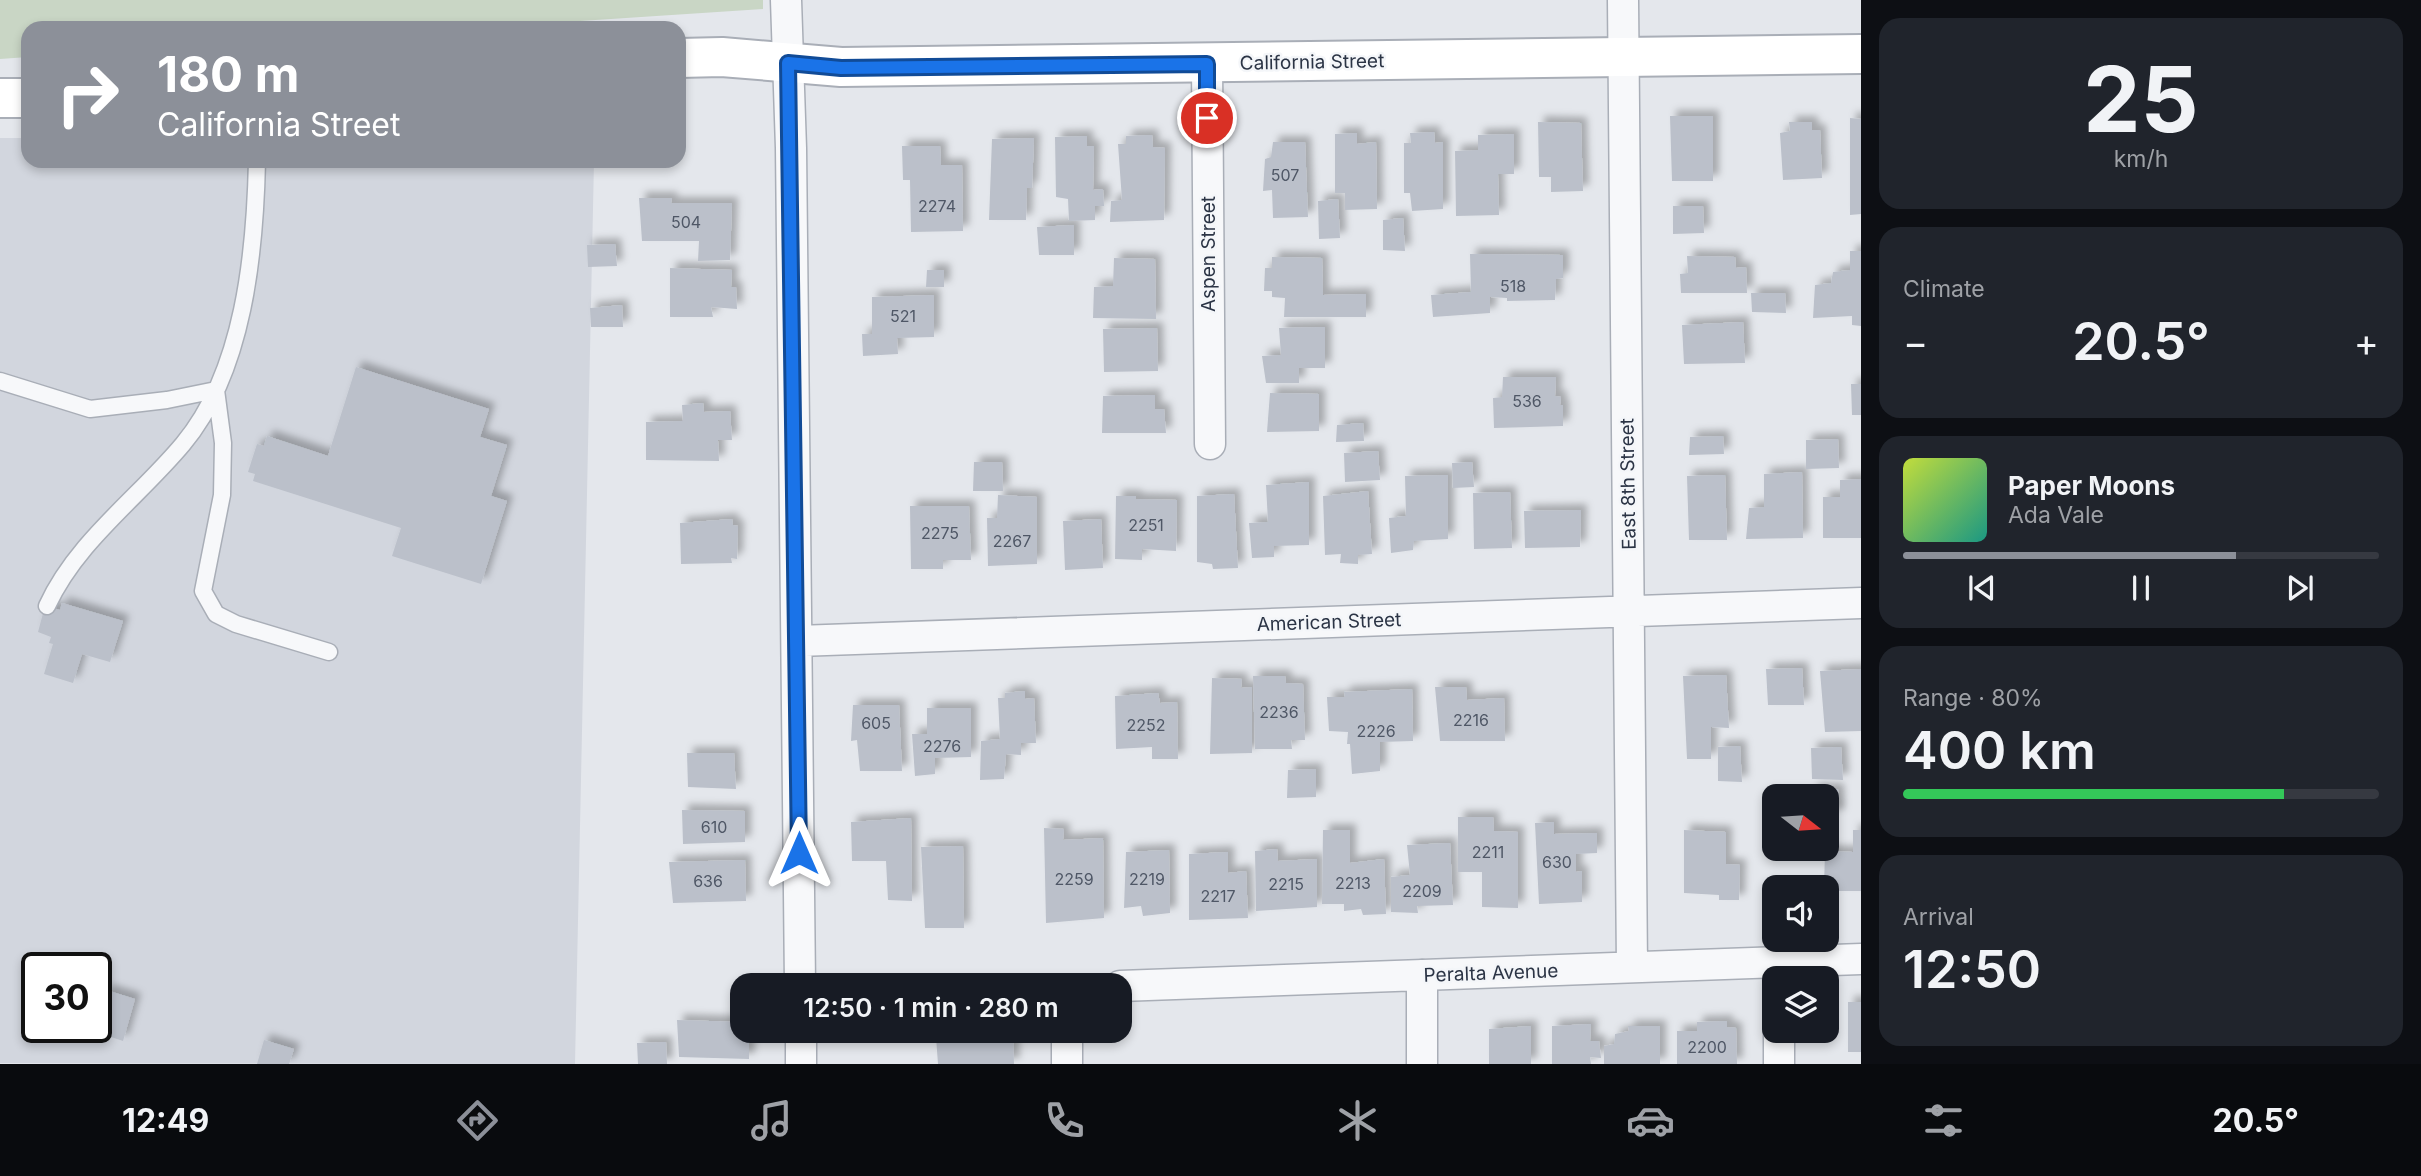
<!DOCTYPE html>
<meta charset="utf-8">
<style>
body{margin:0;font-family:Inter,sans-serif;background:#20242c;color:#f1f3f6;height:100vh;display:flex;flex-direction:column;font-size:26px;white-space:nowrap}
*{box-sizing:border-box;margin:0}
p{font-size:23px;color:#9ea1a6}
.icon{flex:none;width:38px;height:38px;fill:none;stroke:currentColor;stroke-width:2;stroke-linecap:round;stroke-linejoin:round}
.map{position:relative;flex:1;overflow:hidden}
.sheet{display:flex;flex-direction:column;gap:18px;padding:18px;background:#0d0f14;width:560px}
.sheet>*{flex:none}
.top-card{position:absolute;left:21px;top:21px;width:665px;height:147px;border-radius:21px;box-shadow:0 4px 10px #0003;background:#8c9099;color:#fff;overflow:hidden}
.needle{width:46px;rotate:107deg}
.fabs{position:absolute;left:1762px;top:784px;display:grid;gap:14px}
.fabs a{display:grid;place-items:center;width:77px;height:77px;border-radius:14px;background:#171b24;box-shadow:0 4px 10px #0003;font-size:35px}
.speed{position:absolute;left:21px;top:952px;display:flex;gap:14px;font-size:35px;font-weight:700;text-align:center}
.speed>*{display:grid;place-content:center;width:91px;height:91px;border-radius:50%;background:#171b24;box-shadow:0 4px 10px #0003;line-height:1}
.speed .limit{border:4px solid #111;border-radius:10px;background:#fff;color:#111}
.pin{position:absolute;display:grid;place-items:center;width:60px;height:60px;color:#fff;margin:-30px;border:4px solid #fff;border-radius:50%;box-shadow:0 2px 7px #0007}
.me{position:absolute;width:77px;margin:-38px;rotate:0deg;stroke-linejoin:round;filter:drop-shadow(0 0 5px #0008)}
.turn{display:flex;align-items:center;gap:24px;height:147px;padding:0 21px;font-size:32px}
.turn .icon{width:91px;height:91px;stroke-width:2.5}
.turn b{display:block;font-size:49px;line-height:60px}
.big{font-size:52px;font-weight:600;line-height:1.1}
.sheet .widget{flex:1;display:flex;flex-direction:column;justify-content:center;gap:10px;min-width:0;padding:0 24px;border-radius:21px;background:#20242c}
.sheet .dial{align-items:center;gap:0}
.dial b{font-size:91px;line-height:1}
.song{display:flex;align-items:center;gap:21px}
.cover{width:84px;height:84px;border-radius:10px;background:linear-gradient(135deg,hsl(70 70% 55%),hsl(170 70% 35%))}
.played{height:7px;border-radius:4px;background:linear-gradient(90deg,#8c9099 70%,#363941 70%)}
.keys{display:flex;justify-content:space-around;direction:ltr}
.heat{display:flex;justify-content:space-between;align-items:center;font-size:38px;direction:ltr}
.charge{height:10px;border-radius:5px;background:linear-gradient(90deg,#34c759 80%,#363941 0)}
.trip{position:absolute;left:730px;top:973px;width:402px;height:70px;border-radius:21px;background:#171b24;box-shadow:0 4px 10px #0003;font-weight:600;line-height:70px;text-align:center}
.tabs{display:flex;height:112px;justify-content:space-around;align-items:center;background:#090b0e;color:#9ea1a6}
.tabs .icon{width:49px;height:49px}
.tabs .current{color:#8c9099}
.tabs b{font-size:32px;color:#f1f3f6}
main{display:flex;flex:1;min-height:0}
.map>svg:first-child{display:block}
.built{fill:#d2d6de;fill-rule:evenodd}
.green{fill:#c9d6c5}
.building{fill:#bbc0ca;filter:url(#shadow)}
.lines{fill:none;stroke-linecap:round;stroke-linejoin:round}
.lane-casing{stroke:#a9aeb7;stroke-width:19}
.street-casing{stroke:#a9aeb7;stroke-width:33}
.secondary-casing{stroke:#a9aeb7;stroke-width:42}
.lane{stroke:#f7f8fa;stroke-width:16}
.street{stroke:#f7f8fa;stroke-width:30}
.secondary{stroke:#fff;stroke-width:38}
.route-casing{stroke:#114b97;stroke-width:18}
.route{stroke:#1a73e8;stroke-width:12}
.labels{text-anchor:middle;dominant-baseline:central;stroke-width:5;stroke-linejoin:round;paint-order:stroke}
.number-label{font-size:16px;fill:#4f5766}
.street-label{font-size:19px;fill:#2b3445;stroke:#f4f6f9}
</style>
<main>
<div class="map">
<svg width="1861" height="1064" viewBox="0 0 1861 1064">
<defs>
<filter id="shadow"><feDropShadow dx="6" dy="-6" stdDeviation="3.5" flood-color="#0004"/></filter>
</defs>
<rect width="100%" height="100%" fill="#e4e7ec"/>
<path class="built" d="M0,138H28V161H594L575,1064L0,1063ZM37,968H96V1027H37Z"/>
<path class="green" d="M0,0H763V9L473,28H28V57L0,59Z"/>
<path class="building" d="M1670,116H1713V181H1672Z
M1850,118L1861,119V214L1850,215Z
M1538,122L1581,123L1583,191L1551,192V177H1539Z
M1789,122H1812V130H1820L1822,178L1783,180L1780,133L1790,131Z
M1434,132L1435,143L1443,142V209L1412,211L1410,193H1404V143H1411L1410,133Z
M1357,133V144L1376,142L1377,209L1345,210V193H1335V134Z
M1514,134V174H1498L1499,215L1456,216L1455,151L1478,150V135Z
M1152,135L1153,147L1165,148L1164,220L1110,222L1111,201L1122,200L1118,144H1126V136Z
M1087,136V146H1094L1093,190L1103,189L1104,206H1095V220L1069,221L1068,199L1056,197L1055,137Z
M1034,138L1032,188H1027L1026,220H989L992,139Z
M1273,142H1305L1308,217L1273,218L1272,190L1263,191L1265,159L1271,157Z
M902,146H940L941,165H962L963,231L911,232L910,180H903Z
M639,198H672L671,203H732L730,260L698,261L699,241H642Z
M1338,199L1340,238L1319,239L1318,201Z
M1673,206H1703L1704,233L1673,234Z
M1403,218L1405,251L1383,250V220Z
M1074,225V255H1039L1037,227Z
M615,244L617,266L588,267L587,245Z
M1850,251H1861V326L1852,325V316L1813,318L1815,285L1831,283L1833,272L1850,270Z
M1470,254L1563,255V278L1556,279L1555,300L1507,301V298L1490,297V313L1433,317L1431,295L1471,292Z
M1687,256L1735,257L1736,268L1746,267L1747,293H1681L1680,274L1688,273Z
M1272,257L1322,258L1323,295L1366,294V317H1284L1285,298L1272,297V291H1264L1265,268H1272Z
M1114,258L1155,259L1156,319L1093,318L1094,287L1113,286Z
M670,268L732,270L731,287H736L737,309L711,307L713,317H670Z
M927,270H944V287H926Z
M1751,293H1785L1786,313L1752,312Z
M934,295V337L897,338L898,354L863,356L862,334H872V297Z
M622,305L623,327H591L590,308Z
M1743,322L1745,363L1684,364L1682,325Z
M1325,327V368H1299V383H1266L1262,356L1281,355L1279,328Z
M1157,328L1158,371L1104,372L1103,329Z
M356,367L489,409L480,437L507,445L491,496L507,501L481,584L392,556L401,528L253,481L255,474L248,472L257,444L264,446L267,436L328,456Z
M1503,377H1556L1555,396L1561,397L1560,405H1563V426L1494,428L1493,398L1502,397Z
M1851,384H1861V415H1852Z
M1270,393L1319,394V431L1267,432Z
M1155,395V409H1164L1166,433H1102L1103,396Z
M703,403L704,412L730,411L732,440H718L719,461L646,460V422L683,421L682,405Z
M1363,423L1364,441L1336,442L1337,425Z
M1723,436L1724,454L1689,455L1690,437Z
M1838,439L1839,468L1806,469V440Z
M1378,451L1380,480L1345,482L1344,453Z
M974,462H1002L1003,491H973Z
M1472,462L1474,487L1453,488L1452,463Z
M1802,472L1803,538L1746,539L1749,508L1764,507V474Z
M1448,475V539L1414,541L1413,550L1391,553L1389,518L1406,516L1405,476Z
M1725,475L1727,540H1689L1687,476Z
M1861,479V538H1823V497H1840V480Z
M1309,482V545L1274,546V557L1252,558L1249,523L1268,522L1266,485Z
M1368,491L1372,554L1358,555V564L1340,563L1341,554L1325,555L1323,496Z
M1510,492L1512,548L1474,549L1473,493Z
M1234,494L1238,568L1213,569L1212,564L1197,562V496Z
M998,495L1037,497V564L988,566L987,518H997Z
M1116,496H1136V499L1177,500L1176,551L1142,549V560L1115,559Z
M910,506H969L971,560H943V569H911Z
M1581,510L1580,547L1525,548L1524,511Z
M732,519L733,525L738,526L737,559L731,558L732,563L681,564L680,523Z
M1101,519L1103,568L1065,570L1063,521Z
M62,603L123,621L110,662L82,654L73,683L44,674L53,644L49,643L51,637L38,632L45,606L60,610Z
M1802,668L1804,705H1768L1766,669Z
M1861,669V731L1825,732L1820,671Z
M1726,675L1729,728L1711,727V759H1687L1683,676Z
M1253,676H1285L1286,683L1303,684L1305,740H1291L1292,749H1255Z
M1212,678L1242,679L1241,688L1252,687V753L1210,754Z
M1435,687H1466L1467,700L1504,698L1505,741H1440Z
M1412,689L1413,741L1380,742V771L1352,774L1350,744H1347L1348,732L1329,731L1327,697H1345L1344,692Z
M1025,691V699L1034,698L1036,743H1021V755L1006,754L1004,779L980,780L981,741L1000,739L998,698H1005V693Z
M1158,693L1160,703L1177,702L1178,759H1152V747L1116,749L1115,696Z
M853,705H899L902,771H860L857,740L851,741Z
M927,708H971V757L935,758V774L915,776L912,734H927Z
M1740,746L1742,782L1718,781V747Z
M1841,747L1843,780L1812,779L1811,748Z
M687,753H734L736,789L688,787Z
M1316,769V797L1287,798L1288,770Z
M1812,789H1838L1839,815L1827,816V796H1812Z
M682,810L745,811V842L683,844Z
M1458,817H1493L1494,831L1518,832V908L1482,907V872H1458Z
M911,818L912,901L888,900L886,861H852L851,822Z
M1554,822V834L1597,833V853L1576,854V872L1582,871V902L1539,904L1535,823Z
M1044,828L1064,829L1063,840L1103,838L1104,918L1046,923Z
M1323,830H1350V863L1384,859L1386,914L1363,915L1361,909L1344,911V904H1322Z
M1684,830L1726,832V864L1740,865L1739,900H1719V895L1684,893Z
M1853,830H1861V891H1827V887H1824L1825,851L1853,852Z
M1450,843L1453,905L1417,906L1418,913L1391,912V877L1410,875L1407,845Z
M963,846L964,928H925L921,847Z
M1277,849L1278,861L1317,859V907L1256,911L1255,851Z
M1169,850L1170,913L1143,916L1141,906L1124,908L1126,852Z
M1228,852V873L1246,871L1248,918L1189,920V854Z
M745,860L746,901L673,903L669,862Z
M106,990L135,999L123,1041L93,1031Z
M1848,1002H1861V1052H1848Z
M677,1020L742,1022V1031H749V1059L679,1057Z
M1727,1021V1027L1736,1028L1737,1064H1677V1031H1697V1022Z
M1591,1024L1590,1041H1599L1601,1058L1590,1057L1591,1064H1552V1026Z
M1531,1026V1064H1489V1029Z
M1628,1026H1660V1064H1604V1046L1614,1044L1615,1034L1629,1031Z
M1013,1033L1014,1064H938L936,1037Z
M264,1040L294,1049L289,1064H257Z
M666,1042L667,1064H638L637,1043Z"/>
<g class="lines">
<defs>
<path id="lane" d="M0,381L90,409L167,400L216,390L223,443L222,495L203,591L216,614L236,624L329,652
M47,606C77,541 138,498 183,444C244,371 255,253 257,161"/>
<path id="street" d="M786,0L791,148L800,985
M1623,0L1632,967
M1207,64L1210,444
M798,641L1861,603
M1422,975V1064
M1120,986L1861,959
M801,1031V1064
M1067,1031V1064
M1779,1031V1064"/>
<path id="secondary" d="M679,58L722,57L841,67L1861,54
M0,98H28"/>
</defs>
<use href="#lane" class="lane-casing"/>
<use href="#street" class="street-casing"/>
<use href="#secondary" class="secondary-casing"/>
<use href="#lane" class="lane"/>
<use href="#street" class="street"/>
<use href="#secondary" class="secondary"/>
</g>
<g class="lines">
<defs>
<path id="route" d="M799,853L788,63L841,68L1207,64V118"/>
</defs>
<use href="#route" class="route-casing"/>
<use href="#route" class="route"/>
</g>
<g class="labels">
<g class="number-label">
<text x="1285" y="175">507</text>
<text x="937" y="206">2274</text>
<text x="686" y="222">504</text>
<text x="1513" y="286">518</text>
<text x="903" y="316">521</text>
<text x="1527" y="401">536</text>
<text x="1146" y="525">2251</text>
<text x="940" y="533">2275</text>
<text x="1012" y="541">2267</text>
<text x="1279" y="712">2236</text>
<text x="1471" y="720">2216</text>
<text x="876" y="723">605</text>
<text x="1146" y="725">2252</text>
<text x="1376" y="731">2226</text>
<text x="942" y="746">2276</text>
<text x="714" y="827">610</text>
<text x="1488" y="852">2211</text>
<text x="1557" y="862">630</text>
<text x="1074" y="879">2259</text>
<text x="1147" y="879">2219</text>
<text x="708" y="881">636</text>
<text x="1353" y="883">2213</text>
<text x="1286" y="884">2215</text>
<text x="1422" y="891">2209</text>
<text x="1218" y="896">2217</text>
<text x="1707" y="1047">2200</text>
</g>
<g class="street-label">
<text transform="translate(1312 62) rotate(-1)">California Street</text>
<text transform="translate(1208 254) rotate(-90)">Aspen Street</text>
<text transform="translate(1628 484) rotate(-91)">East 8th Street</text>
<text transform="translate(1329 622) rotate(-2)">American Street</text>
<text transform="translate(1491 973) rotate(-2)">Peralta Avenue</text>
</g>
</g>
</svg>
<div class="fabs">
<a><svg class="needle" viewBox="-14 -14 28 28"><path d="M0-13l5 13h-10z" fill="#e53935"/><path d="M0 13l5-13h-10z" fill="#9ea1a6"/></svg></a>
<a><svg class="icon" aria-label="sound" viewBox="0 0 24 24"><path d="M4 9h4l5-4v14l-5-4H4zM17 9q2 3 0 6"/></svg></a>
<a><svg class="icon" aria-label="layers" viewBox="0 0 24 24"><path d="M12 4l9 5-9 5-9-5zM3 14l9 5 9-5"/></svg></a>
</div>
<div class="speed"><div class="limit">30</div></div>
<div class="pin" style="left:1207px;top:118px;background:#d93025"><svg class="icon" aria-label="arrive" viewBox="0 0 24 24"><path d="M6 21V4h12l-3 4 3 4H6"/></svg></div>
<svg class="me" style="left:799px;top:853px" viewBox="-20 -20 40 40"><path d="M0-17L14 15 0 8-14 15z" fill="#1a73e8" stroke="#fff" stroke-width="4"/></svg>
<div class="trip">12:50 · 1 min · 280 m</div>
<div class="top-card">
<div class="turn"><svg class="icon" aria-label="right" viewBox="0 0 24 24"><path d="M7 20v-9h11M14 6l5 5-5 5"/></svg><div><b>180 m</b>California Street</div></div>
</div>
</div>
<section class="sheet">
<div class="widget dial"><b>25</b><p>km/h</p></div>
<div class="widget"><p>Climate</p>
<div class="heat"><a>−</a><b class="big">20.5°</b><a>+</a></div>
</div>
<div class="widget">
<div class="song"><i class="cover"></i><div><b>Paper Moons</b><p>Ada Vale</p></div></div>
<div class="played"></div>
<div class="keys"><svg class="icon" aria-label="previous" viewBox="0 0 24 24"><path d="M18 5L8 12l10 7zM5 5v14"/></svg><svg class="icon" aria-label="pause" viewBox="0 0 24 24"><path d="M8 5v14M16 5v14"/></svg><svg class="icon" aria-label="next" viewBox="0 0 24 24"><path d="M6 5l10 7-10 7zM19 5v14"/></svg></div>
</div>
<div class="widget"><p>Range · 80%</p><b class="big">400 km</b><div class="charge"></div></div>
<div class="widget"><p>Arrival</p><b class="big">12:50</b></div>
</section>
</main>
<nav class="tabs">
<b>12:49</b>
<svg class="icon current" aria-label="directions" viewBox="0 0 24 24"><path d="M12 3l9 9-9 9-9-9zM9 14v-3h6M13 9l2 2-2 2"/></svg>
<svg class="icon" aria-label="music" viewBox="0 0 24 24"><path d="M9 18V5l10-2v13"/><circle cx="6" cy="18" r="3"/><circle cx="16" cy="16" r="3"/></svg>
<svg class="icon" aria-label="phone" viewBox="0 0 24 24"><path d="M5 4h4l2 5-3 2q2 4 5 5l2-3 5 2v4C11 20 4 13 5 4z"/></svg>
<svg class="icon" aria-label="climate" viewBox="0 0 24 24"><path d="M12 3v18M4 7l16 10M4 17L20 7"/></svg>
<svg class="icon" aria-label="car" viewBox="0 0 24 24"><path d="M5 17H2v-5l4-1 3-4h7l3 4 3 1v5h-3M9 17h6M6 11h13"/><circle cx="7" cy="17" r="2"/><circle cx="17" cy="17" r="2"/></svg>
<svg class="icon" aria-label="filters" viewBox="0 0 24 24"><path d="M4 7h16M4 17h16"/><circle cx="9" cy="7" r="2"/><circle cx="15" cy="17" r="2"/></svg>
<b>20.5°</b>
</nav>
